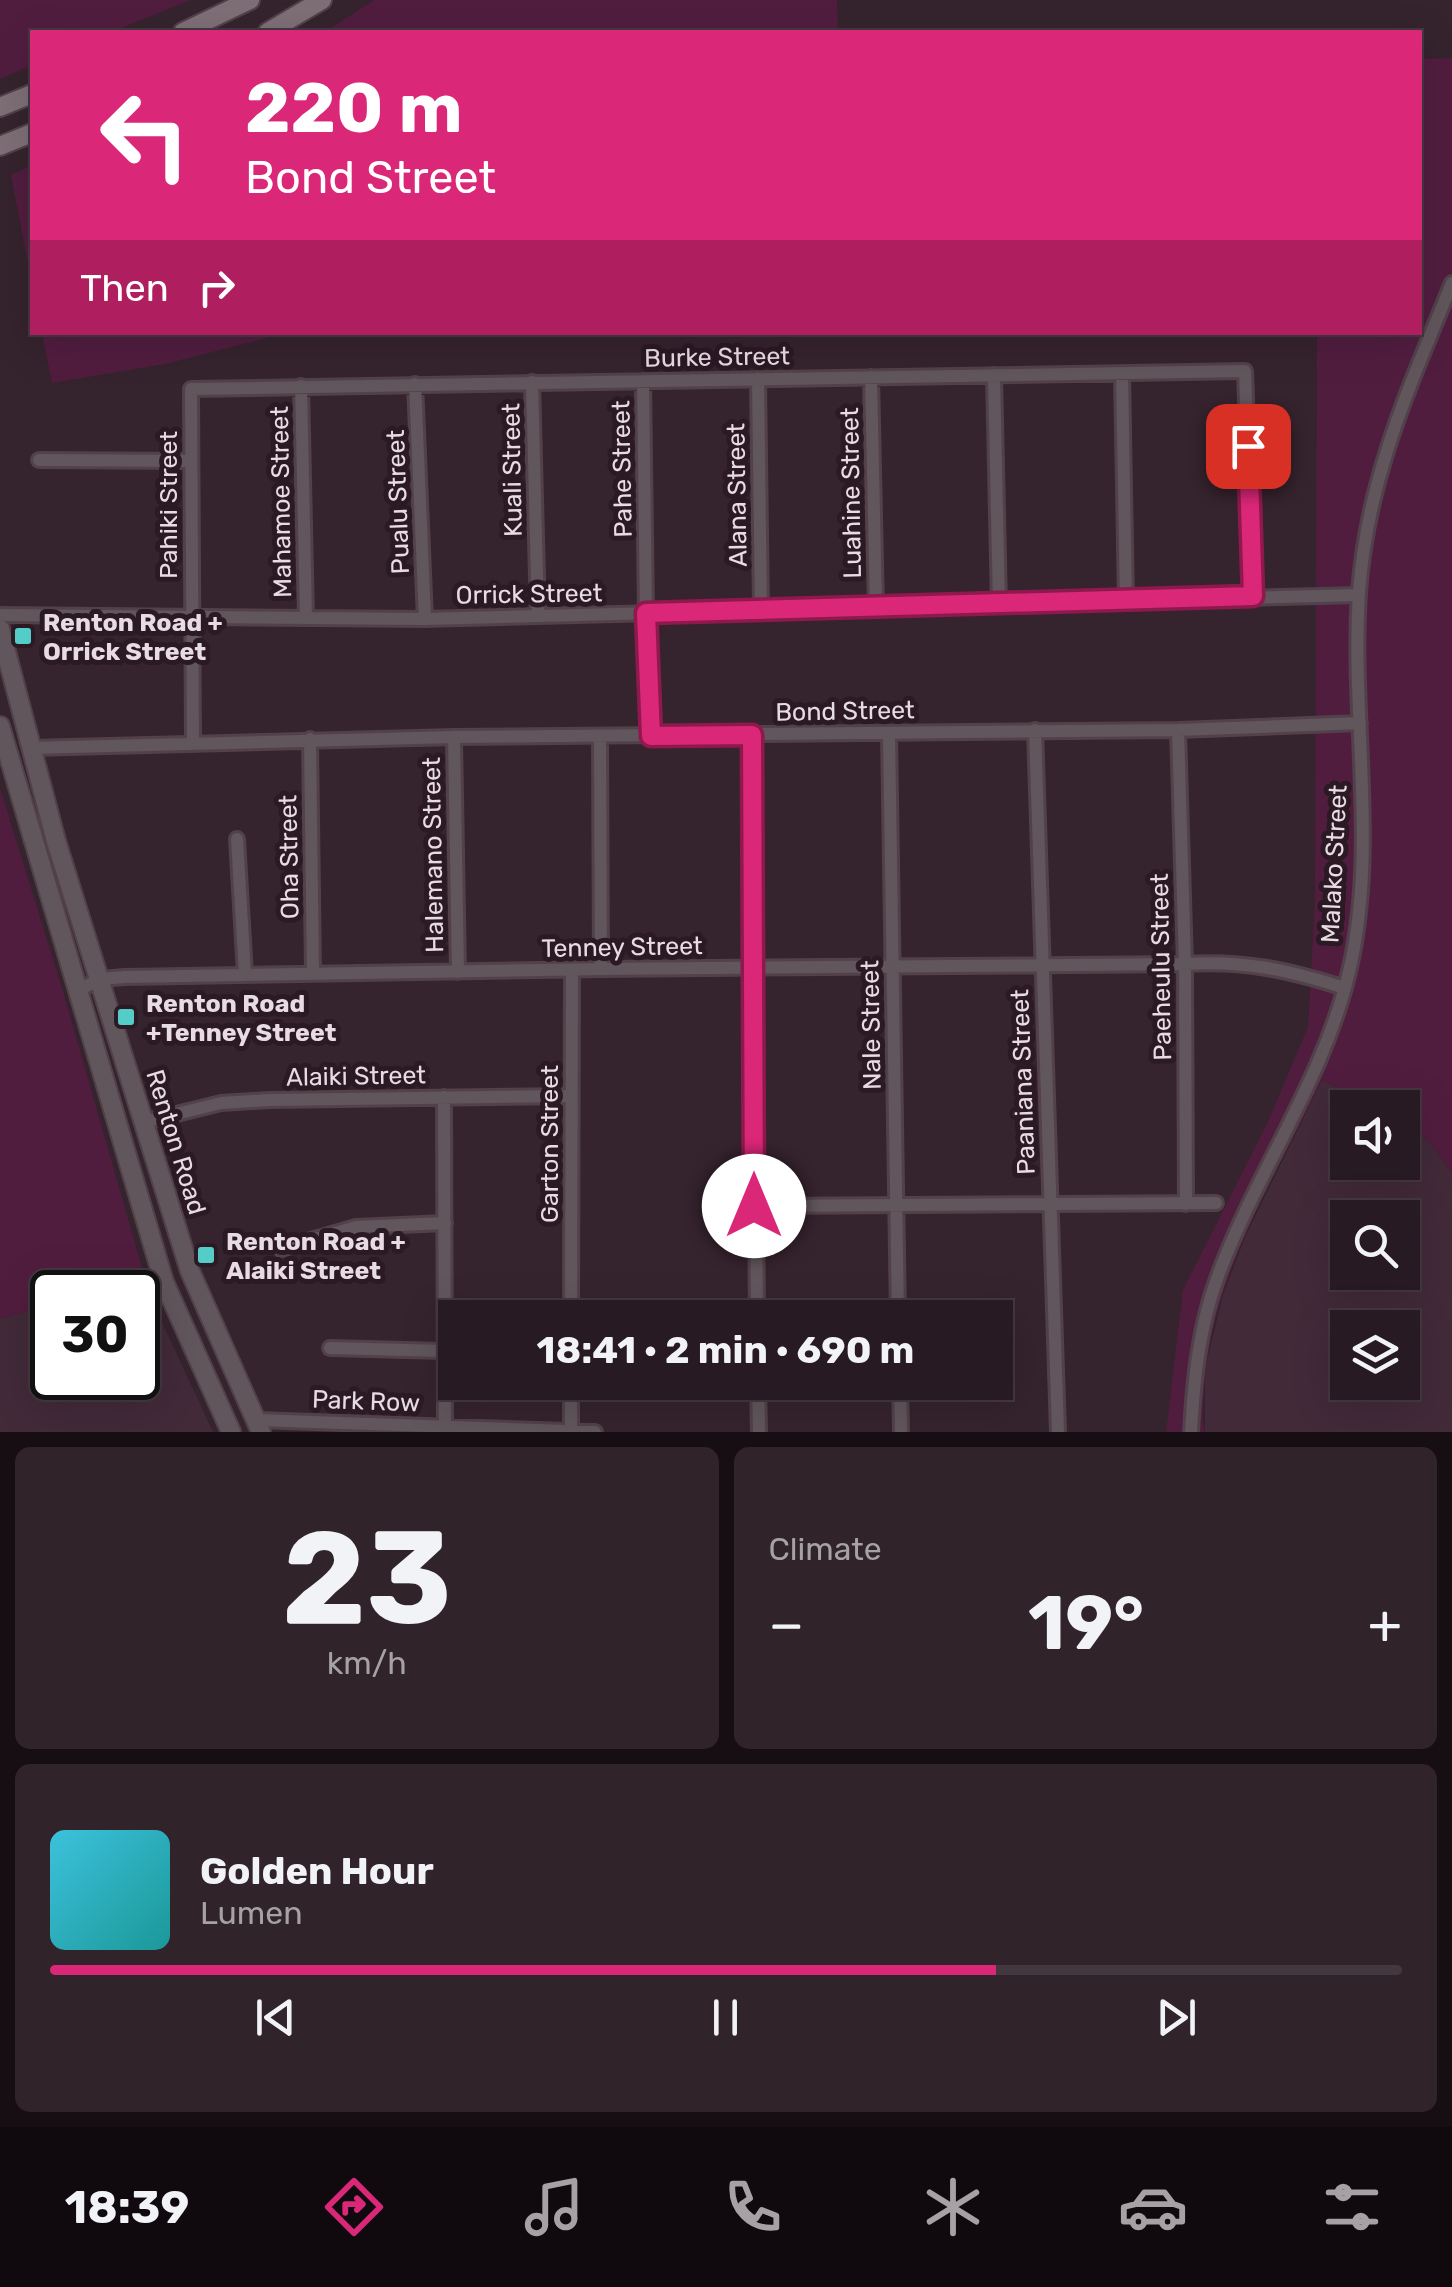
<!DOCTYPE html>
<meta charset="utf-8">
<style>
body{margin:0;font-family:Rubik,sans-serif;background:#30232a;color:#f1f3f6;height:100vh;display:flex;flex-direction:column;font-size:38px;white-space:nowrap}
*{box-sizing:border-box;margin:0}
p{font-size:32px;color:#a5a1a5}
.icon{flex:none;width:55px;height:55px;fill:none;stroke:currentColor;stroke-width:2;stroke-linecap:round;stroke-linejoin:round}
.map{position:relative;height:1432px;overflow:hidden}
.panel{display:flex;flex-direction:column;gap:15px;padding:15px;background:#160e13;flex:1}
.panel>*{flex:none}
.top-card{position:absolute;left:30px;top:30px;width:1392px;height:305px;border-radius:0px;box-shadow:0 10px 40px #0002,0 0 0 2px #443840;background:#db2777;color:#fff;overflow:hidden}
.buttons{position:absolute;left:1330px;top:1090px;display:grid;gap:20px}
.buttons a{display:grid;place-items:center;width:90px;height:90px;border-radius:0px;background:#281a22;box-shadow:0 10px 40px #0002,0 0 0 2px #443840;font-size:50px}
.speed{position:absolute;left:30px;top:1270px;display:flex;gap:20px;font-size:50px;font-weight:700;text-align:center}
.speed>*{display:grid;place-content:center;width:130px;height:130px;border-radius:50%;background:#281a22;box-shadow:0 10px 40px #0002,0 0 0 2px #443840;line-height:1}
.speed .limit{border:5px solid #111;border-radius:15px;background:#fff;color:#111}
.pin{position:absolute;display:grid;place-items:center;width:85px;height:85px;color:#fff;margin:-42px;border-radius:20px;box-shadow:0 5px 15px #0006}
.me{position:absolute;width:110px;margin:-55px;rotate:0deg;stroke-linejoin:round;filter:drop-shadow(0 0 8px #0008)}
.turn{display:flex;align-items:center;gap:35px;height:210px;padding:0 50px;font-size:45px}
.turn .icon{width:130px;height:130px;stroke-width:2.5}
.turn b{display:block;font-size:70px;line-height:85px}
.then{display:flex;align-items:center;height:95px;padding:0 50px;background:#0003;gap:20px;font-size:38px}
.big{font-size:75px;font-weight:700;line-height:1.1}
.panel .card{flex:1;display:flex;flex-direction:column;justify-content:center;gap:15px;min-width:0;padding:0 35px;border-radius:15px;background:#30232a}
.panel .dial{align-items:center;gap:0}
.dial b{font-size:130px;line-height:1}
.song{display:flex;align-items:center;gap:30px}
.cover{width:120px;height:120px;border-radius:15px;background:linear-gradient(135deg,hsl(190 70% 55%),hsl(180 70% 35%))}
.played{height:10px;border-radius:5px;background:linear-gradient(90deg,#db2777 70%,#443840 70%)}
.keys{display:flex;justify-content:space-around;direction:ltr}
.heat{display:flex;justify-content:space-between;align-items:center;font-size:55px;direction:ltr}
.panel .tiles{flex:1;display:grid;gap:15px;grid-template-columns:1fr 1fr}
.card:last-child{grid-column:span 2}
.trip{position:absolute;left:438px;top:1300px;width:575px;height:100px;border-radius:0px;background:#281a22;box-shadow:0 10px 40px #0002,0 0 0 2px #443840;font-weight:700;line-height:100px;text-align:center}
.menu{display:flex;height:160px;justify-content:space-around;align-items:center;background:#100a0e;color:#a5a1a5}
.menu .icon{width:70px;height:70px}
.menu .selected{color:#db2777}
.menu b{font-size:45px;color:#f1f3f6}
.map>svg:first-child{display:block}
.built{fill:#422a39;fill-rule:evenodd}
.green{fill:#511d3f}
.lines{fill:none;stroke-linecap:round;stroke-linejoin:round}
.minor-casing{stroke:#52414a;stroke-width:18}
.tertiary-casing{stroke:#52414a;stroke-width:22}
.secondary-casing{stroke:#52414a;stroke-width:22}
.minor{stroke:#60565b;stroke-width:12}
.tertiary{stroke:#60565b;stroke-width:18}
.secondary{stroke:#7e6f77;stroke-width:18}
.route-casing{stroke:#8e194d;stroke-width:25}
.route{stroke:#db2777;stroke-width:18}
.poi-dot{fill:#54cdc8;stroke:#2b1924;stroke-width:4}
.labels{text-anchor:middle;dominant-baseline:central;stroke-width:10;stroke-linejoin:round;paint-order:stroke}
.street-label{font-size:25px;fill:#e8dce3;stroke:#2b1924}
.poi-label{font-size:25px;font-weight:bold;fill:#e8dce3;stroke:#2b1924;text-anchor:start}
</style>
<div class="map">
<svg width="1452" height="1432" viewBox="0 0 1452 1432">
<rect width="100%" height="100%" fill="#35232d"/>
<path class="built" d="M1322,1080L1378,1107L1348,1108V1162H1402L1403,1121L1431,1144L1452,1173V1432H1205V1368L1223,1295L1245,1237ZM1348,1218H1402V1272H1348ZM1348,1328H1402V1382H1348Z
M151,1299L213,1432H0V1319L52,1304V1378H138V1303Z"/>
<path class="green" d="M0,0H191L111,32H32V65L0,79Z
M374,0H837L838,32H325Z
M1452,58V1173L1431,1144L1403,1121L1402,1108L1378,1107L1322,1080C1274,1179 1208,1282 1204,1394C1203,1407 1201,1420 1205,1432H1166L1183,1290L1267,1124L1308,1027L1315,902L1317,333L1420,332V59Z
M32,165V284L11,175Z
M42,333V332L286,333L165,364L52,383Z
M0,788L64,995L151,1299L138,1303V1292H52V1304L0,1319Z"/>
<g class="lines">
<defs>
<path id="minor" d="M1122,373L1126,602
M994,375L999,605
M871,377L876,608
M758,379L761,610
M643,381L646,613L651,736
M532,382L538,616
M415,384L425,619
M301,386L306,618
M39,460L191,461
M0,615L425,619L1359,595
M1035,730L1058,1432
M1178,730L1185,964L1186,1204
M889,733L898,1318
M752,735L757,1318
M454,737L458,972
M600,737L601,969
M310,739L313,973
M193,742L191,389L1245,371L1253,596
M30,748L454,737L1178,730L1360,723
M237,839L245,974
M79,990L100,979L125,977L601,969L1185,964C1244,960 1288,970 1345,988
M444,1097L445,1426
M144,1122L221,1103L269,1100L571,1096
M754,1206L1216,1203
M281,1249L356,1227L445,1223
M571,1318L572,970
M330,1348L444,1351
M758,1382L759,1432
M900,1382L901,1432
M257,1420L595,1432
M571,1432V1382
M1191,1432C1194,1378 1199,1327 1218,1276C1257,1170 1327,1076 1351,963C1377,842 1351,716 1359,593C1367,478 1409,388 1452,283"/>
<path id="tertiary" d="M0,629L56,841L190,1271L261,1432
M0,726L164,1282L231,1432"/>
<path id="secondary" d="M183,32L250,0
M268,32L322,0
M0,107L32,94
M0,146L32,133"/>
</defs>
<use href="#minor" class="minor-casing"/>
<use href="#tertiary" class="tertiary-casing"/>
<use href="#secondary" class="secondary-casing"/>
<use href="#minor" class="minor"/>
<use href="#tertiary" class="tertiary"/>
<use href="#secondary" class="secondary"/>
</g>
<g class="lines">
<defs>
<path id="route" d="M754,1206L752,735L651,736L646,613L1253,596L1248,446"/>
</defs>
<use href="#route" class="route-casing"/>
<use href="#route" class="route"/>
</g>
<g class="poi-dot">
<rect x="13" y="626" width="20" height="20" rx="5"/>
<rect x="116" y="1007" width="20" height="20" rx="5"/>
<rect x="196" y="1245" width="20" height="20" rx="5"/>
</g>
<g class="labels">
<g class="street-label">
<text transform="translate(717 357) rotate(-1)">Burke Street</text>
<text transform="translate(622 469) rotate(-91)">Pahe Street</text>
<text transform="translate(512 470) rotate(-91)">Kuali Street</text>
<text transform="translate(851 493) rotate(-91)">Luahine Street</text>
<text transform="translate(737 495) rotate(-91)">Alana Street</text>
<text transform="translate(281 502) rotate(-91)">Mahamoe Street</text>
<text transform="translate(398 502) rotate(-92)">Pualu Street</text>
<text transform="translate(168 505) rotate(-90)">Pahiki Street</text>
<text transform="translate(529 594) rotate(-1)">Orrick Street</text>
<text transform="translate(845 711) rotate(-1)">Bond Street</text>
<text transform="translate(433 855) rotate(-91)">Halemano Street</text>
<text transform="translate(289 857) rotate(-91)">Oha Street</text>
<text transform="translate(1334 864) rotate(-87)">Malako Street</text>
<text transform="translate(622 947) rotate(-1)">Tenney Street</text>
<text transform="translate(1161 967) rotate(-91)">Paeheulu Street</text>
<text transform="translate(871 1025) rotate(-91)">Nale Street</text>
<text transform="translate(356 1076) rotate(-1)">Alaiki Street</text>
<text transform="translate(1023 1082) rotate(-92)">Paaniana Street</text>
<text transform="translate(176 1142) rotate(73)">Renton Road</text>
<text transform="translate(549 1144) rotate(-90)">Garton Street</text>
<text transform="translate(366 1401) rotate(2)">Park Row</text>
</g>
<g class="poi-label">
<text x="43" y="622">Renton Road +<tspan x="43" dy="29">Orrick Street</tspan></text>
<text x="146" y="1003">Renton Road<tspan x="146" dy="29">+Tenney Street</tspan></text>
<text x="226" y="1241">Renton Road +<tspan x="226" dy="29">Alaiki Street</tspan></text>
</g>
</g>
</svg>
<div class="buttons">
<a><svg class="icon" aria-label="sound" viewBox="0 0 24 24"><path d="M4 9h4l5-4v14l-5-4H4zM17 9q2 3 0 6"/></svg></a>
<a><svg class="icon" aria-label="search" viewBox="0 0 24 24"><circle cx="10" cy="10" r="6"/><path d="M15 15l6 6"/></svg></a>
<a><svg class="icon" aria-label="layers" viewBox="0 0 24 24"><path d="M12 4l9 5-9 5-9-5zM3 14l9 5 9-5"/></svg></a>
</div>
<div class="speed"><div class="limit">30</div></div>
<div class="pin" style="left:1248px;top:446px;background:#d93025"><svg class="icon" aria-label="arrive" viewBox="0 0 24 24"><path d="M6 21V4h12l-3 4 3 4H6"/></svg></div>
<svg class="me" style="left:754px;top:1206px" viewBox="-20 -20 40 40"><circle r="19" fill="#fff"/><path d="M0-13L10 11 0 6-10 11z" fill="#db2777"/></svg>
<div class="trip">18:41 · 2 min · 690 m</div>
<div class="top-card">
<div class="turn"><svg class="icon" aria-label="left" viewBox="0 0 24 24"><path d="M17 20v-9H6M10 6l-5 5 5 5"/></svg><div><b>220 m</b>Bond Street</div></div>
<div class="then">Then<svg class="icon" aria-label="right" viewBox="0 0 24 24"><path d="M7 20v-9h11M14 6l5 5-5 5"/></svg></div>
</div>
</div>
<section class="panel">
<div class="tiles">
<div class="card dial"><b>23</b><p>km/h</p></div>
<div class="card"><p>Climate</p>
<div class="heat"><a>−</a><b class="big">19°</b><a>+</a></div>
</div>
<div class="card">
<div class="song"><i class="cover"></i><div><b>Golden Hour</b><p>Lumen</p></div></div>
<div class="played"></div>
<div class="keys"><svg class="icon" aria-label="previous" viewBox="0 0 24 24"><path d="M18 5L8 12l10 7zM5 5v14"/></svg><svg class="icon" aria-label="pause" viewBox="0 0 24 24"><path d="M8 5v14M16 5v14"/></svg><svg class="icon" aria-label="next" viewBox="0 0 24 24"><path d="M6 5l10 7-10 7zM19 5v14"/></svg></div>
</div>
</div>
</section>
<nav class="menu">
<b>18:39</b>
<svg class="icon selected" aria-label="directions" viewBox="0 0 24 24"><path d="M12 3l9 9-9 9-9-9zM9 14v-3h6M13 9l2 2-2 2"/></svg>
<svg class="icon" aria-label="music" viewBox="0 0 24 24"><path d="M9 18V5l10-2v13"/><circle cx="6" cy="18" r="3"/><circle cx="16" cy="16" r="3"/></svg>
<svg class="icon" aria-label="phone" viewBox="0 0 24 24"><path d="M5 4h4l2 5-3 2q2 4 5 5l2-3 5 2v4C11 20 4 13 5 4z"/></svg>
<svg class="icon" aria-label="climate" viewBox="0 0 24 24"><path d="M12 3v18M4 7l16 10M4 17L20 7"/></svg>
<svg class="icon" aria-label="car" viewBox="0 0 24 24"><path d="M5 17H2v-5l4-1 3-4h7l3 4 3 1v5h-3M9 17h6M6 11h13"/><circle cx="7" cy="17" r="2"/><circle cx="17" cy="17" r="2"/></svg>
<svg class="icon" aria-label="filters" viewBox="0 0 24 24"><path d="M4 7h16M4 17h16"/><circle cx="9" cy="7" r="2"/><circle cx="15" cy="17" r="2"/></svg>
</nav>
